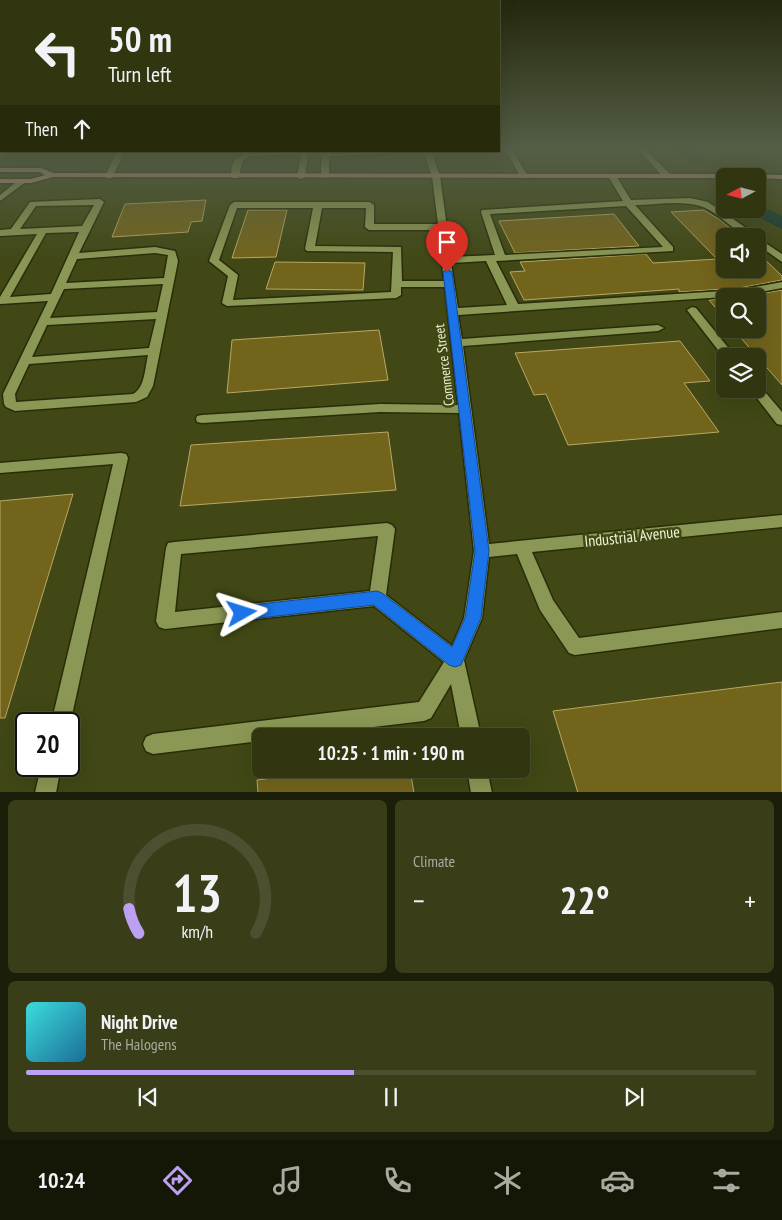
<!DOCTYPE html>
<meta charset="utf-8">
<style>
body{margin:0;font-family:"PT Sans Narrow",sans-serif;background:#393e19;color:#f1f3f6;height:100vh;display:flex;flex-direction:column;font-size:19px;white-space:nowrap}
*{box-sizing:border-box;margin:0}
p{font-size:16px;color:#a8ab9f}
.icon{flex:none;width:28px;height:28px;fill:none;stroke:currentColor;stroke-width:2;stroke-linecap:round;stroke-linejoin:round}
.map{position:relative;height:792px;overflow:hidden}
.sheet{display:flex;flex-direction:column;gap:8px;padding:8px;background:#1b1e09;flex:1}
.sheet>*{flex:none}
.guide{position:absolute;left:0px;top:0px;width:500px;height:152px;box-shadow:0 5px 20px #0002,0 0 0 1px #4c5030;background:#313610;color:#f1f3f6;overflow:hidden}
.needle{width:32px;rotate:263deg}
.controls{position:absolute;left:716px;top:168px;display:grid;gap:10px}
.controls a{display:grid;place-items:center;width:50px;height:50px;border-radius:8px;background:#313610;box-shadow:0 5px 20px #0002,0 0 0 1px #4c5030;font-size:25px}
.speed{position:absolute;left:15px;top:712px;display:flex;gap:10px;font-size:25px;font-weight:700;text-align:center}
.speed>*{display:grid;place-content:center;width:65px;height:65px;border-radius:50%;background:#313610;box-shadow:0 5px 20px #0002,0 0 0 1px #4c5030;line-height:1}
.speed .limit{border:2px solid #111;border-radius:8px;background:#fff;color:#111}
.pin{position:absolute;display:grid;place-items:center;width:42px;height:42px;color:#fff;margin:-51px -21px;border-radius:50% 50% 50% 0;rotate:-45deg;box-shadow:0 0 5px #0007}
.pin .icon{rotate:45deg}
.me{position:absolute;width:55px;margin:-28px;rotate:84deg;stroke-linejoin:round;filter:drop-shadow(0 0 4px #0008)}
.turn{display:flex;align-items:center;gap:18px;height:105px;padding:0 25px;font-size:22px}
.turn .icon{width:65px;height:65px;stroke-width:2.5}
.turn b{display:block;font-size:35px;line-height:42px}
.then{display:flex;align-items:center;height:48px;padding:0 25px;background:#0003;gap:10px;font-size:19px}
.big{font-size:38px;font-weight:700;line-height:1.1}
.sheet .tile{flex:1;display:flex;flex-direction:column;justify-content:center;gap:8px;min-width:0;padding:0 18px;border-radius:8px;background:#393e19}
.sheet .dial{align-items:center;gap:0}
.dial svg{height:130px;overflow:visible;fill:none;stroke:#4c5030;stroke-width:7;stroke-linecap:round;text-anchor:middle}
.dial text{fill:#f1f3f6;stroke:none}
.song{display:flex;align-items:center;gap:15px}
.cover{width:60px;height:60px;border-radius:8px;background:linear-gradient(135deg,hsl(180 70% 55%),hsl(200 70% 35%))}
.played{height:5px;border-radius:2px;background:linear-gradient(90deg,#bca0f2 45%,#4c5030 45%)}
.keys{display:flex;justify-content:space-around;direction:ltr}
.heat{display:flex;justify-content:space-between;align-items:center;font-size:28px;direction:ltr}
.sheet .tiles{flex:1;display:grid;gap:8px;grid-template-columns:1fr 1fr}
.tile:last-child{grid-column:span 2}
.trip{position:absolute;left:252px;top:728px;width:278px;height:50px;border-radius:8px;background:#313610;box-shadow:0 5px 20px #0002,0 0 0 1px #4c5030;font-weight:700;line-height:50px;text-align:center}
.menu{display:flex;height:80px;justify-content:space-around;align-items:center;background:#141606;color:#a8ab9f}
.menu .icon{width:35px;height:35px}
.menu .current{color:#bca0f2}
.menu b{font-size:22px;color:#f1f3f6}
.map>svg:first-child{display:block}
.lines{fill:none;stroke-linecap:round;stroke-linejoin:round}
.canal{fill:#163931;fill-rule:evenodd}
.building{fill:#73641c;stroke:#b8a864}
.minor-casing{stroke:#282d09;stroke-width:3}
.major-casing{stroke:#282d09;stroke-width:3}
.minor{fill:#8b9754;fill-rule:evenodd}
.major{fill:#cb9891;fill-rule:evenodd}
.route{fill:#1a73e8;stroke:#114b97}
.labels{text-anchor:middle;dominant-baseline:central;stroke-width:5;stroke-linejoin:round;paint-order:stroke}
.street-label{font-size:14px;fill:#ecf3d1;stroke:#414815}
.near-street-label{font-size:16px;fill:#ecf3d1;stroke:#414815}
</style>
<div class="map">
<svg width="782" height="793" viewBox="0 0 782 793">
<rect width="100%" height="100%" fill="#414815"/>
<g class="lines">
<path class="canal" d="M676,150H693L703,159L701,162H689Z
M758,204L782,216V229L750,213L747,209H758Z"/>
</g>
<path class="building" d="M206,200L202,221L191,222L188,232L112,237L125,204Z
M248,210H287L276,257L232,258Z
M704,210L720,220L740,236H725V269H758V253L782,276V280L739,288L679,292V289L524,300L510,272L525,271L520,262L646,254L653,263L717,259L671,212Z
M614,214L639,246L515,253L499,221Z
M275,262L365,263L363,290L266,289Z
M782,290V385L733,329H758V296H748Z
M725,299V319L709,300Z
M379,330L388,380L227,393L232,340Z
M680,341L710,381L684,383L719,432L568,445L546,394L534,395L515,353Z
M388,432L396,490L180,506L191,445Z
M73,494L5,718H0V501Z
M782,682V793H578L553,711Z
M341,769H410L414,793H258L257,780Z"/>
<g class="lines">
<defs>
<path id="minor" d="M506,150H512L528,176L527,178H521Z
M639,150H646L670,174V178H664Z
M117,151H125L112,178H106L105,176Z
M261,151H300L308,153L305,177L301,179L297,177L301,156L295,154L249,156L243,161L238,178H232C228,157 244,152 261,151Z
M321,151L329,152L405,151L402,153L329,156V176L325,178L321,176V156L319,154Z
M423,151H431L440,176L451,257L495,255L481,212L482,210L623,201L608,176L612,174H615L631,200L690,198L708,202L755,234L756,236C734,236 721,212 700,206C680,200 655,205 635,205L673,247V251L496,261L518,304L739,290L782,282V288L739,296L458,315L462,339L658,325L664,328L658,331L463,346L489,544L782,515V527L532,552L553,600L579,638L782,612V628L575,655L569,653L540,610L517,554L489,557L482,618L464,660L481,736H461L451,684L431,718L424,721L297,736H261V741L153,754L146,751L143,744L146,737L153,734L419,702L444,662L374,606L165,629L159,627L156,621L166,548L168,543L174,542L387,523L392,525L395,529L386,595L452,646L464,618L474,551L459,413L380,412L202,423L197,422L196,419L197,416L202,415L380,404L458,405L445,287H401V295L396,298L227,306L222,303L228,276L209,261L230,205L234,202H370L374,205V224H438L432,176ZM626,206L663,247L505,255L490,214ZM237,208H313L305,249L307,251L393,252L391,292L233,300L238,275L219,260ZM322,208H366L365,227L369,230H438L444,281H402L401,247L315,246ZM486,261L507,305L458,308L451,263ZM378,536L370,591L175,612L181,554Z
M20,179L27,181L0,201V195Z
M100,199L104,202L79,253L155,247L175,251L178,261L153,386L147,397L136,402L15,411L6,407L4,404L3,394L48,301L0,304V297L37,234L0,236V230L11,229L30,202ZM94,205L82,226L20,229L36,206ZM79,232L51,294L10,297L46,233ZM155,253L168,255L164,278L66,283L77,259ZM163,284L157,312L50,318L64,289ZM156,319L149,348L32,357L47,325ZM148,355C145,367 145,388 133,394L16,402L15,394L29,364Z
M758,238L782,254V262L758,245Z
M692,307L696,308L735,356H725V359L687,310Z
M758,385L760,386L782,412V425L777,424L750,389H758Z
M121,453L126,454L128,458L69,729V724H51L113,464L0,473V463Z
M41,766H61L56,793H35Z
M467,769H487L492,793H471Z"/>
<path id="major" d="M0,168H41L54,173L725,174L729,176H725V178L53,177L31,183H0V179H31L45,175L40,172H0Z
M755,174L782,175V179L758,178V176H754Z"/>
</defs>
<use href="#minor" class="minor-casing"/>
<use href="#major" class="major-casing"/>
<use href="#minor" class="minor"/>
<use href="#major" class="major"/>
</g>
<linearGradient id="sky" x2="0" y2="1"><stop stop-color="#24280c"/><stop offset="0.57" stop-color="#545e46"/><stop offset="1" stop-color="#545e46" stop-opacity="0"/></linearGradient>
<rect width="782" height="261" fill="url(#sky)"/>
<path class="route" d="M447,269L452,272L489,551L481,618L461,665L455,667L449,665L374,605L242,620L237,618L234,613L237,608L242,606L377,591L382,593L452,647L465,618L475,551L443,272Z"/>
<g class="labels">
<g class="street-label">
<text transform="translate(444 365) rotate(-97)">Commerce Street</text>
</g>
<g class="near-street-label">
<text transform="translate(632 536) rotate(-6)">Industrial Avenue</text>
</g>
</g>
</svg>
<div class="controls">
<a><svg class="needle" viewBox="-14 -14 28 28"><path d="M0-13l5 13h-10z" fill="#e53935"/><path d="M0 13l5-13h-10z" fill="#a8ab9f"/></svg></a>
<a><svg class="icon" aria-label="sound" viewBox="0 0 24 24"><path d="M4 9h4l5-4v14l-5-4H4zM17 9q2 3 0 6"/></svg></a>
<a><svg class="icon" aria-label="search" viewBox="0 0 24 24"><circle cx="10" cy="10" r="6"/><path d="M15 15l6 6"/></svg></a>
<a><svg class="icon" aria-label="layers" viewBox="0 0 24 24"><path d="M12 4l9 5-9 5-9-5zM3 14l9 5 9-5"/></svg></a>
</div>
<div class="speed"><div class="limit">20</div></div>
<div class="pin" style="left:447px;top:272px;background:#d93025"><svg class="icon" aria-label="arrive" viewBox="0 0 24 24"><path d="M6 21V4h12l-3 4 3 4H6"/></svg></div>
<svg class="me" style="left:242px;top:613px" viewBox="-20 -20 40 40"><path d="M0-17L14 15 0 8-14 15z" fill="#1a73e8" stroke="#fff" stroke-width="4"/></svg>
<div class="trip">10:25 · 1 min · 190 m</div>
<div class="guide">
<div class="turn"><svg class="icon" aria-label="left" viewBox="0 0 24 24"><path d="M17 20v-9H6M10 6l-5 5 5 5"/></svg><div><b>50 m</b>Turn left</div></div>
<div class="then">Then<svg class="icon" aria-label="ahead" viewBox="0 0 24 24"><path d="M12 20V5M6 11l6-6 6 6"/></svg></div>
</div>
</div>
<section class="sheet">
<div class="tiles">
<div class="tile dial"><svg viewBox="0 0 100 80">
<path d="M14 69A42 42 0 1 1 86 69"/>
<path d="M14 69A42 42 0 0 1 8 54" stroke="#bca0f2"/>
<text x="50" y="56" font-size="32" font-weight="700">13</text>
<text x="50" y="72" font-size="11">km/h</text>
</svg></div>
<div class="tile"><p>Climate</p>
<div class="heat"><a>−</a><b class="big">22°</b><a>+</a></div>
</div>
<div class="tile">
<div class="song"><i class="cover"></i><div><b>Night Drive</b><p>The Halogens</p></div></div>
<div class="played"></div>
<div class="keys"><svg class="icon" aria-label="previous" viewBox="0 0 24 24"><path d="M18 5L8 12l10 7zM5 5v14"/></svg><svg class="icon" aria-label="pause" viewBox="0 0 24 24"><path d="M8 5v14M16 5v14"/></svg><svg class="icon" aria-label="next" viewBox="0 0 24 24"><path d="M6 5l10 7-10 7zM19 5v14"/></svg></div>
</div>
</div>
</section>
<nav class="menu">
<b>10:24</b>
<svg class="icon current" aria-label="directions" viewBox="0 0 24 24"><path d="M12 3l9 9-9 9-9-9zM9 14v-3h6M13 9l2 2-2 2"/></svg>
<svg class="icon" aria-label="music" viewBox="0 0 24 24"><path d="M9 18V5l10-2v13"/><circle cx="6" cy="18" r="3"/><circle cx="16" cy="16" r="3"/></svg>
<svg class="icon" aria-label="phone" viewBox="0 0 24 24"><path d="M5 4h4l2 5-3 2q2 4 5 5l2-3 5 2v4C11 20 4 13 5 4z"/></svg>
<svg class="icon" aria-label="climate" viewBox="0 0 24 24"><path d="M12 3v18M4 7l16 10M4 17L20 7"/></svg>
<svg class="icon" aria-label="car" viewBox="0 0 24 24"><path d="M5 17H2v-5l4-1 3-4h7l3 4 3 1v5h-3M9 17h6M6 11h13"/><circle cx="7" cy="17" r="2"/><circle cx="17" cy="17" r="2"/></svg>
<svg class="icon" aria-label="filters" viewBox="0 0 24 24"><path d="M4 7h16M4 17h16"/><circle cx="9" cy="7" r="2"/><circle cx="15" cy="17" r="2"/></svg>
</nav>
